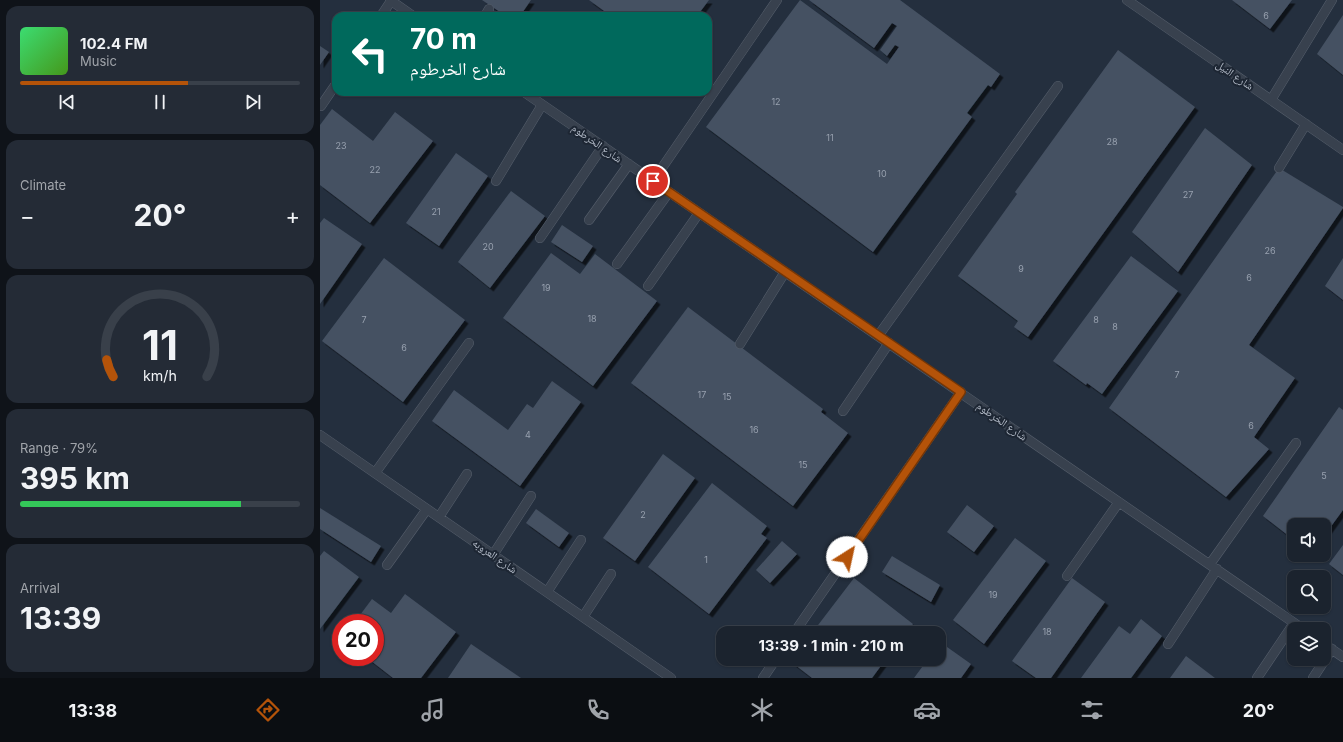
<!DOCTYPE html>
<meta charset="utf-8">
<style>
body{margin:0;font-family:Inter,"Noto Naskh Arabic",sans-serif;background:#242b36;color:#f1f3f6;height:100vh;display:flex;flex-direction:column;font-size:15px;white-space:nowrap}
*{box-sizing:border-box;margin:0}
p{font-size:13px;color:#a0a4aa}
.icon{flex:none;width:22px;height:22px;fill:none;stroke:currentColor;stroke-width:2;stroke-linecap:round;stroke-linejoin:round}
.map{position:relative;flex:1;overflow:hidden}
.sheet{display:flex;flex-direction:column;gap:6px;padding:6px;background:#0f1319;width:320px}
.sheet>*{flex:none}
.banner{position:absolute;left:12px;top:12px;width:380px;height:84px;border-radius:12px;box-shadow:0 1px 3px #0004,0 0 0 1px #39404a;background:#00695c;color:#fff;overflow:hidden}
.tools{position:absolute;left:967px;top:518px;display:grid;gap:8px}
.tools a{display:grid;place-items:center;width:44px;height:44px;border-radius:8px;background:#1b232e;box-shadow:0 1px 3px #0004,0 0 0 1px #39404a;font-size:20px}
.speed{position:absolute;left:12px;top:614px;display:flex;gap:8px;font-size:20px;font-weight:700;text-align:center}
.speed>*{display:grid;place-content:center;width:52px;height:52px;border-radius:50%;background:#1b232e;box-shadow:0 1px 3px #0004,0 0 0 1px #39404a;line-height:1}
.speed .limit{border:6px solid #d22;background:#fff;color:#111}
.pin{position:absolute;display:grid;place-items:center;width:34px;height:34px;color:#fff;margin:-17px;border:2px solid #fff;border-radius:50%;box-shadow:0 1px 4px #0007}
.me{position:absolute;width:44px;margin:-22px;rotate:35deg;stroke-linejoin:round;filter:drop-shadow(0 0 3px #0008)}
.turn{display:flex;align-items:center;gap:14px;height:84px;padding:0 12px;font-size:18px}
.turn .icon{width:52px;height:52px;stroke-width:2.5}
.turn b{display:block;font-size:28px;line-height:34px}
.big{font-size:30px;font-weight:700;line-height:1.1}
.sheet .card{flex:1;display:flex;flex-direction:column;justify-content:center;gap:6px;min-width:0;padding:0 14px;border-radius:12px;background:#242b36}
.sheet .dial{align-items:center;gap:0}
.dial svg{height:104px;overflow:visible;fill:none;stroke:#39404a;stroke-width:7;stroke-linecap:round;text-anchor:middle}
.dial text{fill:#f1f3f6;stroke:none}
.song{display:flex;align-items:center;gap:12px}
.cover{width:48px;height:48px;border-radius:6px;background:linear-gradient(135deg,hsl(140 70% 55%),hsl(100 70% 35%))}
.played{height:4px;border-radius:2px;background:linear-gradient(90deg,#b45309 60%,#39404a 60%)}
.keys{display:flex;justify-content:space-around;direction:ltr}
.heat{display:flex;justify-content:space-between;align-items:center;font-size:22px;direction:ltr}
.charge{height:6px;border-radius:3px;background:linear-gradient(90deg,#34c759 79%,#39404a 0)}
.trip{position:absolute;left:396px;top:626px;width:230px;height:40px;border-radius:12px;background:#1b232e;box-shadow:0 1px 3px #0004,0 0 0 1px #39404a;font-weight:700;line-height:40px;text-align:center}
.menu{display:flex;height:64px;justify-content:space-around;align-items:center;background:#0b0e12;color:#a0a4aa}
.menu .icon{width:28px;height:28px}
.menu .selected{color:#b45309}
.menu b{font-size:18px;color:#f1f3f6}
main{display:flex;flex:1;min-height:0}
.map>svg:first-child{display:block}
.building{fill:#455162;filter:url(#shadow)}
.lines{fill:none;stroke-linecap:round;stroke-linejoin:round}
.lane-casing{stroke:#565f6c;stroke-width:10}
.lane{stroke:#38414e;stroke-width:9}
.route-casing{stroke:#753606;stroke-width:10}
.route{stroke:#b45309;stroke-width:7}
.labels{text-anchor:middle;dominant-baseline:central;stroke-width:4;stroke-linejoin:round;paint-order:stroke}
.number-label{font-size:9px;fill:#98a1af}
.street-label{font-size:11px;fill:#b4bcc9;stroke:#1d2633}
</style>
<main>
<section class="sheet">
<div class="card">
<div class="song"><i class="cover"></i><div><b>102.4 FM</b><p>Music</p></div></div>
<div class="played"></div>
<div class="keys"><svg class="icon" aria-label="previous" viewBox="0 0 24 24"><path d="M18 5L8 12l10 7zM5 5v14"/></svg><svg class="icon" aria-label="pause" viewBox="0 0 24 24"><path d="M8 5v14M16 5v14"/></svg><svg class="icon" aria-label="next" viewBox="0 0 24 24"><path d="M6 5l10 7-10 7zM19 5v14"/></svg></div>
</div>
<div class="card"><p>Climate</p>
<div class="heat"><a>−</a><b class="big">20°</b><a>+</a></div>
</div>
<div class="card dial"><svg viewBox="0 0 100 80">
<path d="M14 69A42 42 0 1 1 86 69"/>
<path d="M14 69A42 42 0 0 1 9 56" stroke="#b45309"/>
<text x="50" y="56" font-size="32" font-weight="700">11</text>
<text x="50" y="72" font-size="11">km/h</text>
</svg></div>
<div class="card"><p>Range · 79%</p><b class="big">395 km</b><div class="charge"></div></div>
<div class="card"><p>Arrival</p><b class="big">13:39</b></div>
</section>
<div class="map">
<svg width="1023" height="678" viewBox="0 0 1023 678">
<defs>
<filter id="shadow"><feDropShadow dx="3.5" dy="3.5" stdDeviation="0" flood-color="#0009"/></filter>
</defs>
<rect width="100%" height="100%" fill="#242f3e"/>
<path class="building" d="M162,0H211L200,16H186Z
M269,0H389L377,16H291Z
M480,0L567,64L579,47L575,45L567,56L560,50L577,26L572,23L554,48L489,0H580L680,74L671,87L668,85L647,113L652,117L553,252L386,127Z
M912,0H972L950,29Z
M1023,15V75L997,54Z
M0,46L9,52L0,65Z
M798,50L875,107L708,337L694,327L698,321L638,276L697,194L695,192Z
M12,109L53,141L75,112L113,141L50,223L0,185V125Z
M885,128L932,165L858,272L812,232Z
M136,153L168,176L119,246L86,223Z
M959,168L1023,207V208L929,345L975,378L934,437L949,449L906,497L789,408Z
M191,191L225,216L170,288L138,262Z
M4,218L42,244L0,304V223Z
M242,225L273,246L262,262L231,242Z
M231,253L260,274L275,254L337,301L273,386L183,318Z
M811,256L858,291L782,394L767,383L766,385L733,361Z
M64,258L145,320L83,402L2,341Z
M1023,258V300L1005,286Z
M368,307L503,409L501,412L528,433L473,506L311,383Z
M232,381L261,402L200,486L112,421L134,390L188,430L207,404L213,408Z
M1019,407L1023,410V510L1004,536V525H974V540L943,516Z
M343,454L375,478L315,561L283,538Z
M392,483L447,526L441,534L447,538L389,614L328,567Z
M647,505L674,526L654,552L627,532Z
M0,508L61,546L51,562L0,529Z
M216,509L249,533L239,547L206,523Z
M695,538L726,561L664,644L633,620Z
M462,541L477,554L450,583L436,570Z
M1023,545V575L1009,564Z
M4,551L39,577L0,629V556Z
M572,556L620,585L611,602L562,572Z
M534,578L593,624L586,633H492Z
M752,578L785,602L731,678H716L692,661Z
M85,594L136,632L101,678H73L46,657H55V623H34L52,599L71,613Z
M821,619L842,636L811,678H761L799,626L810,634Z
M620,642L651,664L641,678H594L608,659H619Z
M151,644L201,678H128Z
M866,656L895,678H850Z
M472,659H566L552,678H492L470,661Z"/>
<g class="lines">
<defs>
<path id="lane" d="M70,0L93,16
M807,0L1023,150
M61,16L71,1
M165,16L169,9
M204,92L983,629
M951,100L1012,0
M1,106L16,84
M959,168L986,124
M176,181L222,105
M333,181L457,0
M269,220L309,164
M220,238L283,146
M297,264L349,192
M328,286L379,213
M558,336L738,86
M420,344L465,272
M523,411L569,343
M0,435L351,678
M55,473L149,343
M119,517L147,474
M173,555L211,496
M890,564L976,443
M67,565L107,509
M747,576L799,502
M227,592L261,540
M263,617L291,574
M474,633L641,392
M848,644L897,569
M1004,644L1023,657
M443,678L456,659
M937,678L974,623
M993,678L1012,649"/>
</defs>
<use href="#lane" class="lane-casing"/>
<use href="#lane" class="lane"/>
</g>
<g class="lines">
<defs>
<path id="route" d="M333,181L641,392L527,557"/>
</defs>
<use href="#route" class="route-casing"/>
<use href="#route" class="route"/>
</g>
<g class="labels">
<g class="number-label">
<text x="946" y="15">6</text>
<text x="456" y="101">12</text>
<text x="510" y="137">11</text>
<text x="792" y="141">28</text>
<text x="21" y="145">23</text>
<text x="55" y="169">22</text>
<text x="562" y="173">10</text>
<text x="868" y="194">27</text>
<text x="116" y="211">21</text>
<text x="168" y="246">20</text>
<text x="950" y="250">26</text>
<text x="701" y="268">9</text>
<text x="929" y="277">6</text>
<text x="226" y="287">19</text>
<text x="272" y="318">18</text>
<text x="44" y="319">7</text>
<text x="776" y="319">8</text>
<text x="795" y="326">8</text>
<text x="84" y="347">6</text>
<text x="857" y="374">7</text>
<text x="382" y="394">17</text>
<text x="407" y="396">15</text>
<text x="931" y="425">6</text>
<text x="434" y="429">16</text>
<text x="208" y="434">4</text>
<text x="483" y="464">15</text>
<text x="1004" y="475">5</text>
<text x="323" y="514">2</text>
<text x="386" y="559">1</text>
<text x="673" y="594">19</text>
<text x="727" y="631">18</text>
</g>
<g class="street-label">
<text transform="translate(915 75) rotate(35)">شارع النيل</text>
<text transform="translate(277 143) rotate(35)">شارع الخرطوم</text>
<text transform="translate(682 421) rotate(35)">شارع الخرطوم</text>
<text transform="translate(175 556) rotate(35)">شارع العروبه</text>
</g>
</g>
</svg>
<div class="tools">
<a><svg class="icon" aria-label="sound" viewBox="0 0 24 24"><path d="M4 9h4l5-4v14l-5-4H4zM17 9q2 3 0 6"/></svg></a>
<a><svg class="icon" aria-label="search" viewBox="0 0 24 24"><circle cx="10" cy="10" r="6"/><path d="M15 15l6 6"/></svg></a>
<a><svg class="icon" aria-label="layers" viewBox="0 0 24 24"><path d="M12 4l9 5-9 5-9-5zM3 14l9 5 9-5"/></svg></a>
</div>
<div class="speed"><div class="limit">20</div></div>
<div class="pin" style="left:333px;top:181px;background:#d93025"><svg class="icon" aria-label="arrive" viewBox="0 0 24 24"><path d="M6 21V4h12l-3 4 3 4H6"/></svg></div>
<svg class="me" style="left:527px;top:557px" viewBox="-20 -20 40 40"><circle r="19" fill="#fff"/><path d="M0-13L10 11 0 6-10 11z" fill="#b45309"/></svg>
<div class="trip">13:39 · 1 min · 210 m</div>
<div class="banner">
<div class="turn"><svg class="icon" aria-label="left" viewBox="0 0 24 24"><path d="M17 20v-9H6M10 6l-5 5 5 5"/></svg><div><b>70 m</b>شارع الخرطوم</div></div>
</div>
</div>
</main>
<nav class="menu">
<b>13:38</b>
<svg class="icon selected" aria-label="directions" viewBox="0 0 24 24"><path d="M12 3l9 9-9 9-9-9zM9 14v-3h6M13 9l2 2-2 2"/></svg>
<svg class="icon" aria-label="music" viewBox="0 0 24 24"><path d="M9 18V5l10-2v13"/><circle cx="6" cy="18" r="3"/><circle cx="16" cy="16" r="3"/></svg>
<svg class="icon" aria-label="phone" viewBox="0 0 24 24"><path d="M5 4h4l2 5-3 2q2 4 5 5l2-3 5 2v4C11 20 4 13 5 4z"/></svg>
<svg class="icon" aria-label="climate" viewBox="0 0 24 24"><path d="M12 3v18M4 7l16 10M4 17L20 7"/></svg>
<svg class="icon" aria-label="car" viewBox="0 0 24 24"><path d="M5 17H2v-5l4-1 3-4h7l3 4 3 1v5h-3M9 17h6M6 11h13"/><circle cx="7" cy="17" r="2"/><circle cx="17" cy="17" r="2"/></svg>
<svg class="icon" aria-label="filters" viewBox="0 0 24 24"><path d="M4 7h16M4 17h16"/><circle cx="9" cy="7" r="2"/><circle cx="15" cy="17" r="2"/></svg>
<b>20°</b>
</nav>
